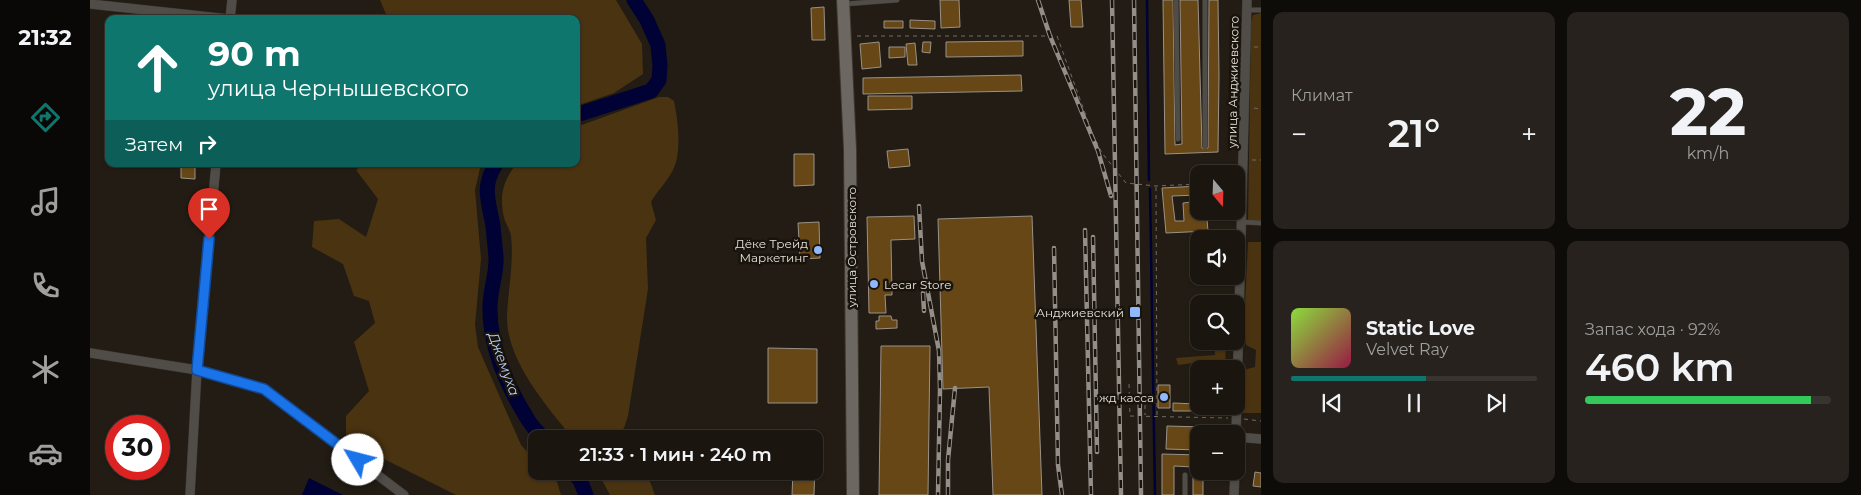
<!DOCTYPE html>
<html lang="ru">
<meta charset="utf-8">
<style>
body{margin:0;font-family:Montserrat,sans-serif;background:#27221d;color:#f1f3f6;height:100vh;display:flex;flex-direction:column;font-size:19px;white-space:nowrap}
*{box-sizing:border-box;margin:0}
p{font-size:16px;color:#9f9f9e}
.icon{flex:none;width:28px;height:28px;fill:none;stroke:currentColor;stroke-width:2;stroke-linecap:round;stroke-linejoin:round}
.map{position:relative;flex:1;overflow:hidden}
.drawer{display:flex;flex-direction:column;gap:12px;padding:12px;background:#0e0c08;width:600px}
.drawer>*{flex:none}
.banner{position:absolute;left:15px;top:15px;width:475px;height:152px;border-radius:10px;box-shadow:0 1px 4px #0004,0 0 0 1px #38342f;background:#0f766e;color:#fff;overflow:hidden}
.needle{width:32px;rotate:161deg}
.tools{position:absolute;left:1100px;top:165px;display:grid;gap:10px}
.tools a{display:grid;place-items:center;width:55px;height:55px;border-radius:10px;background:#1a150f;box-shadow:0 1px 4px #0004,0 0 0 1px #38342f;font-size:25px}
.speed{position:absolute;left:15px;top:415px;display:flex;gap:10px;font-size:25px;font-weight:700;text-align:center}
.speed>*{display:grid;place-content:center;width:65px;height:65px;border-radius:50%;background:#1a150f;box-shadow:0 1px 4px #0004,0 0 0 1px #38342f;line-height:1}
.speed .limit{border:8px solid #d22;background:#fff;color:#111}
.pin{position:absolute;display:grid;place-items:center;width:42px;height:42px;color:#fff;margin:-51px -21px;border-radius:50% 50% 50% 0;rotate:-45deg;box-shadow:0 0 5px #0007}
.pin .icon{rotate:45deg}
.me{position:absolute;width:55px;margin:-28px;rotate:307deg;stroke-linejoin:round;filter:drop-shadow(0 0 4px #0008)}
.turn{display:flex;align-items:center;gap:18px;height:105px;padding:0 20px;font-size:22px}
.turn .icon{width:65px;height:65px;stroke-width:2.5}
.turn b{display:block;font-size:35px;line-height:42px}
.then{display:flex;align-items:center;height:48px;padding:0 20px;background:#0003;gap:10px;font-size:19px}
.big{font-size:38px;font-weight:600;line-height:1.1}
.drawer .card{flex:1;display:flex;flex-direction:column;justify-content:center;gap:8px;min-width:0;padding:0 18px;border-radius:10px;background:#27221d}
.drawer .dial{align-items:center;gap:0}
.dial b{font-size:65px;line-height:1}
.song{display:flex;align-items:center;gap:15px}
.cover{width:60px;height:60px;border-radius:8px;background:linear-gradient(135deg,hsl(90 70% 55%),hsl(340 70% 35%))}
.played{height:5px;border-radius:2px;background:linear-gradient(90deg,#0f766e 55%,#38342f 55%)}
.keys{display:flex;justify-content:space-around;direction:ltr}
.heat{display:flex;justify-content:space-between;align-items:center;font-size:28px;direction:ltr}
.charge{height:8px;border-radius:4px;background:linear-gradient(90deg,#34c759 92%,#38342f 0)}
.drawer .tiles{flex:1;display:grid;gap:12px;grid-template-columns:repeat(2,1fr)}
.trip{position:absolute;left:438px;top:430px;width:295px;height:50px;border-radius:10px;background:#1a150f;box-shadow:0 1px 4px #0004,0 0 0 1px #38342f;font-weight:600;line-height:50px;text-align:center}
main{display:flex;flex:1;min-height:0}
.menu{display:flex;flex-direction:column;width:90px;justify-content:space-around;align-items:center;background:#0a0806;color:#9f9f9e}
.menu .icon{width:35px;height:35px}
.menu .current{color:#0f766e}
.menu b{font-size:22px;color:#f1f3f6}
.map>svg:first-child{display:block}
.green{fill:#4a3310}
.water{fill:#000135}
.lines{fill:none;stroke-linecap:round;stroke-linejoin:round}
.stream{stroke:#000135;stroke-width:2.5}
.river{stroke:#000135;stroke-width:15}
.building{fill:#674716;stroke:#9a9288}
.lane-casing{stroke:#3d3830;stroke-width:5.5}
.street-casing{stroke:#3d3830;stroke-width:10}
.secondary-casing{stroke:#3d3830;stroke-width:14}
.path{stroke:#716c65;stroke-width:1;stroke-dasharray:4 4;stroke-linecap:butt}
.lane{stroke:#504d49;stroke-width:4.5}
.street{stroke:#504d49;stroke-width:9}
.secondary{stroke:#6c6761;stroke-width:12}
.rail-casing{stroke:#938e88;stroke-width:4.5}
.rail{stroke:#18130b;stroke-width:2.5;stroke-dasharray:8;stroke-linecap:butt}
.route-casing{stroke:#114b97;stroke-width:12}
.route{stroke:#1a73e8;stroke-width:9}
.poi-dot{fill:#90b8fd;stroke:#18130b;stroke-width:2}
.labels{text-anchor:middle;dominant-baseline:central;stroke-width:5;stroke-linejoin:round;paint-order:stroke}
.street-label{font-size:12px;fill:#e5e1db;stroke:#18130b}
.poi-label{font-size:12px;fill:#e5e1db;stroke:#18130b;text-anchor:end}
.water-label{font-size:14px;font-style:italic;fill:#b4ccf5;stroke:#18130b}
</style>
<main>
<nav class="menu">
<b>21:32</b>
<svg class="icon current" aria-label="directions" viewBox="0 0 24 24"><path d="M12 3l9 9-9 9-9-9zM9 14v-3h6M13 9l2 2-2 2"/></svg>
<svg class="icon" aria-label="music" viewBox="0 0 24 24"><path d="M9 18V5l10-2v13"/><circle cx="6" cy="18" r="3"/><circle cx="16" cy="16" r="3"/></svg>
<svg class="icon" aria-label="phone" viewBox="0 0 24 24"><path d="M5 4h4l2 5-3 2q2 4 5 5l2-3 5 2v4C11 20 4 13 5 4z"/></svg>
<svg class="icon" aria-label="climate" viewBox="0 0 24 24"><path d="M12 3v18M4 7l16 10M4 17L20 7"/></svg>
<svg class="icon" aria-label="car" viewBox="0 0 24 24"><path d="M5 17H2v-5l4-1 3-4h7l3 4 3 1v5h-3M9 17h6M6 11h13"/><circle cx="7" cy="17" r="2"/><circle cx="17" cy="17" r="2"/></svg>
</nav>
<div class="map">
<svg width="1171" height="495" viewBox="0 0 1171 495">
<rect width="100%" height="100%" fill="#221c14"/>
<path class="green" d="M290,0H526L552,44L553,74L524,93L486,106V19H298Z
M1171,13V223L1158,222L1161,23L1163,15Z
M569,97H578L584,101C588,120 592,153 583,170C577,182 567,191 561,202L566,220L556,238L558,289L538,416L534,428L529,432L534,439H483C457,406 416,361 417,316C418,290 424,263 421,236C420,230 416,224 414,218C409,195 413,182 426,164H486V127Z
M274,164H391L385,190L391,259L385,325L388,347L431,445L446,461V471H457L467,482L471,495H366L256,440V416L279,391L264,342L285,323L279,301L264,296L253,264L222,247L224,221L249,219L276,237L288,199L266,170Z
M1158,242H1171V413H1153V370L1165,367L1166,350L1156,345L1154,323Z
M1125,341H1136L1135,369H1117L1111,362L1088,365L1086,358L1125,355Z
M507,471H556L565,495H520Z"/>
<path class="water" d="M219,478L253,495H212Z"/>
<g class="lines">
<path class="stream" d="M1057,0L1059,180
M1060,189L1065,495"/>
<path class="river" d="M486,115L561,91L569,80L570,66L568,45L557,20L544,0
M406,164C391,187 399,202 403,226C404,236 405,247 406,257C407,273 400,290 400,306C399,345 417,386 437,418C441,426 448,432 454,439
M482,471L490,480L496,495"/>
</g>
<path class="building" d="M850,0H869L870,27L851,28Z
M979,0H991L993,27H981Z
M1073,0H1083L1085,145L1092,144L1090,0H1108L1112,148H1118L1119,0H1128L1129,75L1128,152L1075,154Z
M734,7L735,40H722L721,8Z
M820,20L845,21V29L820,28Z
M794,21H813V28H794Z
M933,41V56L856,57V42Z
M789,42L791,67L772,69L770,44Z
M833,42H841L840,53L832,52Z
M825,43L827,65H818L816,44Z
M799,47H815V57L799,58Z
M931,75L932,91L773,94V78Z
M778,96H822V109L778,110Z
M818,149L820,166L799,168L797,151Z
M704,154H724V185L704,186Z
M91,164H105V179L91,178Z
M1109,186V195L1082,196L1085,221H1094L1093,203L1109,201L1111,220L1117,219L1118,231L1076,233L1072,188Z
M824,216L825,239L801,240L802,295H795L796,313H779L777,217Z
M942,216L952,495H903L899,387L853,389L848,219Z
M729,222L730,258L710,259L708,223Z
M789,316H801L802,320H807V328L786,329V321H789Z
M791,346H840L838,495H789Z
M678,348L727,349V403H678Z
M1068,385H1080V408H1068Z
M1083,403L1108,404V411H1083Z
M1111,406H1126L1125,411L1111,410Z
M1077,426L1114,427V434H1109V450L1076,449Z
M1072,454L1109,455V471H1113V495H1103V467L1084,466V495H1072Z
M724,462H725L724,495H702L703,471H724Z
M1165,472L1171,473V487L1163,486Z"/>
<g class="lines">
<defs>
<path id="lane" d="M1086,0L1088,139
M755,4L807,0
M1157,10H1171
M1115,146V0
M1152,222L1171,223
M1095,475V495"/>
<path id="street" d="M0,4L139,19
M140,19L142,0
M0,353L107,370L174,389L314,495
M1146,434L1157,0
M1146,437L1171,439
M100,495L107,370L126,164
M1144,495L1145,471"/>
<path id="secondary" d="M753,0L760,149L763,495"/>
</defs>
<use href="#lane" class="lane-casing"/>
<use href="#street" class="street-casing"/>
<use href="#secondary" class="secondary-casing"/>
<path class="path" d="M767,36H967L1003,135L1012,153L1036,183L1066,186L1109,184
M1164,47H1171
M1164,108L1171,109
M1162,160H1171
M1066,187L1067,416
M1039,384L1040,416L1138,418
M1055,405V415
M1154,419L1171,421"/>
<use href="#lane" class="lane"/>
<use href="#street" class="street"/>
<use href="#secondary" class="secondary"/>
<defs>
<path id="rail" d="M948,0L960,36L1008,151L1021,196
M1022,0L1031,495
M1044,0L1051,495
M829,206L832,261L849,351L850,390L848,495
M995,230L1001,495
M1003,237L1007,452
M964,248L968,465L972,495
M833,293L834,311
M858,495V460L865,388"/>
</defs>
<use href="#rail" class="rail-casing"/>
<use href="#rail" class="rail"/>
</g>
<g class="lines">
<defs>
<path id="route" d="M119,239L107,370L174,389L268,460"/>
</defs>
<use href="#route" class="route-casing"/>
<use href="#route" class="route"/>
</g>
<g class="poi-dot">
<circle cx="728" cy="250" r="5"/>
<circle cx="784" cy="284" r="5"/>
<rect x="1039" y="306" width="12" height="12" rx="2.5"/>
<circle cx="1074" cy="397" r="5"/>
</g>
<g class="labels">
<g class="street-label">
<text transform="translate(1143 82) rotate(-89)">улица Анджиевского</text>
<text transform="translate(761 247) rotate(-90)">улица Островского</text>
</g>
<g class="poi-label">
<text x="718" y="243">Дёке Трейд<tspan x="718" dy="14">Маркетинг</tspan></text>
<text x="794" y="284" text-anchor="start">Lecar Store</text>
<text x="1034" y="312">Анджиевский</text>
<text x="1064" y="397">жд касса</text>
</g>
<g class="water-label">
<text transform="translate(414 364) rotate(70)">Джемуха</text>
</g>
</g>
</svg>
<div class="tools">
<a><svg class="needle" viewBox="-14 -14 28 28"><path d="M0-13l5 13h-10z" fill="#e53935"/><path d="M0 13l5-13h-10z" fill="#9f9f9e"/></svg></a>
<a><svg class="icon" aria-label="sound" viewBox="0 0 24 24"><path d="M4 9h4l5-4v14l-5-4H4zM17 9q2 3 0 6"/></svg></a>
<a><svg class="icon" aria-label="search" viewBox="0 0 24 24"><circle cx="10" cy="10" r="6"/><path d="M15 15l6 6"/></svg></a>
<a>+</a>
<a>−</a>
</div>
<div class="speed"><div class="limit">30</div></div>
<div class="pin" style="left:119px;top:239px;background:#d93025"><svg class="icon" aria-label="arrive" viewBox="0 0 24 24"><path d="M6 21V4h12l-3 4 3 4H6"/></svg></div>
<svg class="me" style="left:268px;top:460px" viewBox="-20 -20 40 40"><circle r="19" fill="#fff"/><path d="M0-13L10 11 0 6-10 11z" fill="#1a73e8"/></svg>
<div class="trip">21:33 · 1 мин · 240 m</div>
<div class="banner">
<div class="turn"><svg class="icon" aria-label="ahead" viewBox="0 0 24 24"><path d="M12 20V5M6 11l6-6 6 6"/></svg><div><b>90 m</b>улица Чернышевского</div></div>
<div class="then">Затем<svg class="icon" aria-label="right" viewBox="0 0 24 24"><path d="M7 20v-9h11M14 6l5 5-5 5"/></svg></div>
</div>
</div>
<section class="drawer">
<div class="tiles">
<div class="card"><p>Климат</p>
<div class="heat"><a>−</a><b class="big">21°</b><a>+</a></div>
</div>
<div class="card dial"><b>22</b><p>km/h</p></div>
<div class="card">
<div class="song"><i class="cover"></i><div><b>Static Love</b><p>Velvet Ray</p></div></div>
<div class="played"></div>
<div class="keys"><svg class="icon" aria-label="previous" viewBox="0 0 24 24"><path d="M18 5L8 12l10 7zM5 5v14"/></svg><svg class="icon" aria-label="pause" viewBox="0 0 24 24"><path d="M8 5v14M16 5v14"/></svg><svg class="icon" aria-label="next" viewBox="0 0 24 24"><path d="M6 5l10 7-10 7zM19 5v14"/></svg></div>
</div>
<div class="card"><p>Запас хода · 92%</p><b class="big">460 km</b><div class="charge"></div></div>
</div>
</section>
</main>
